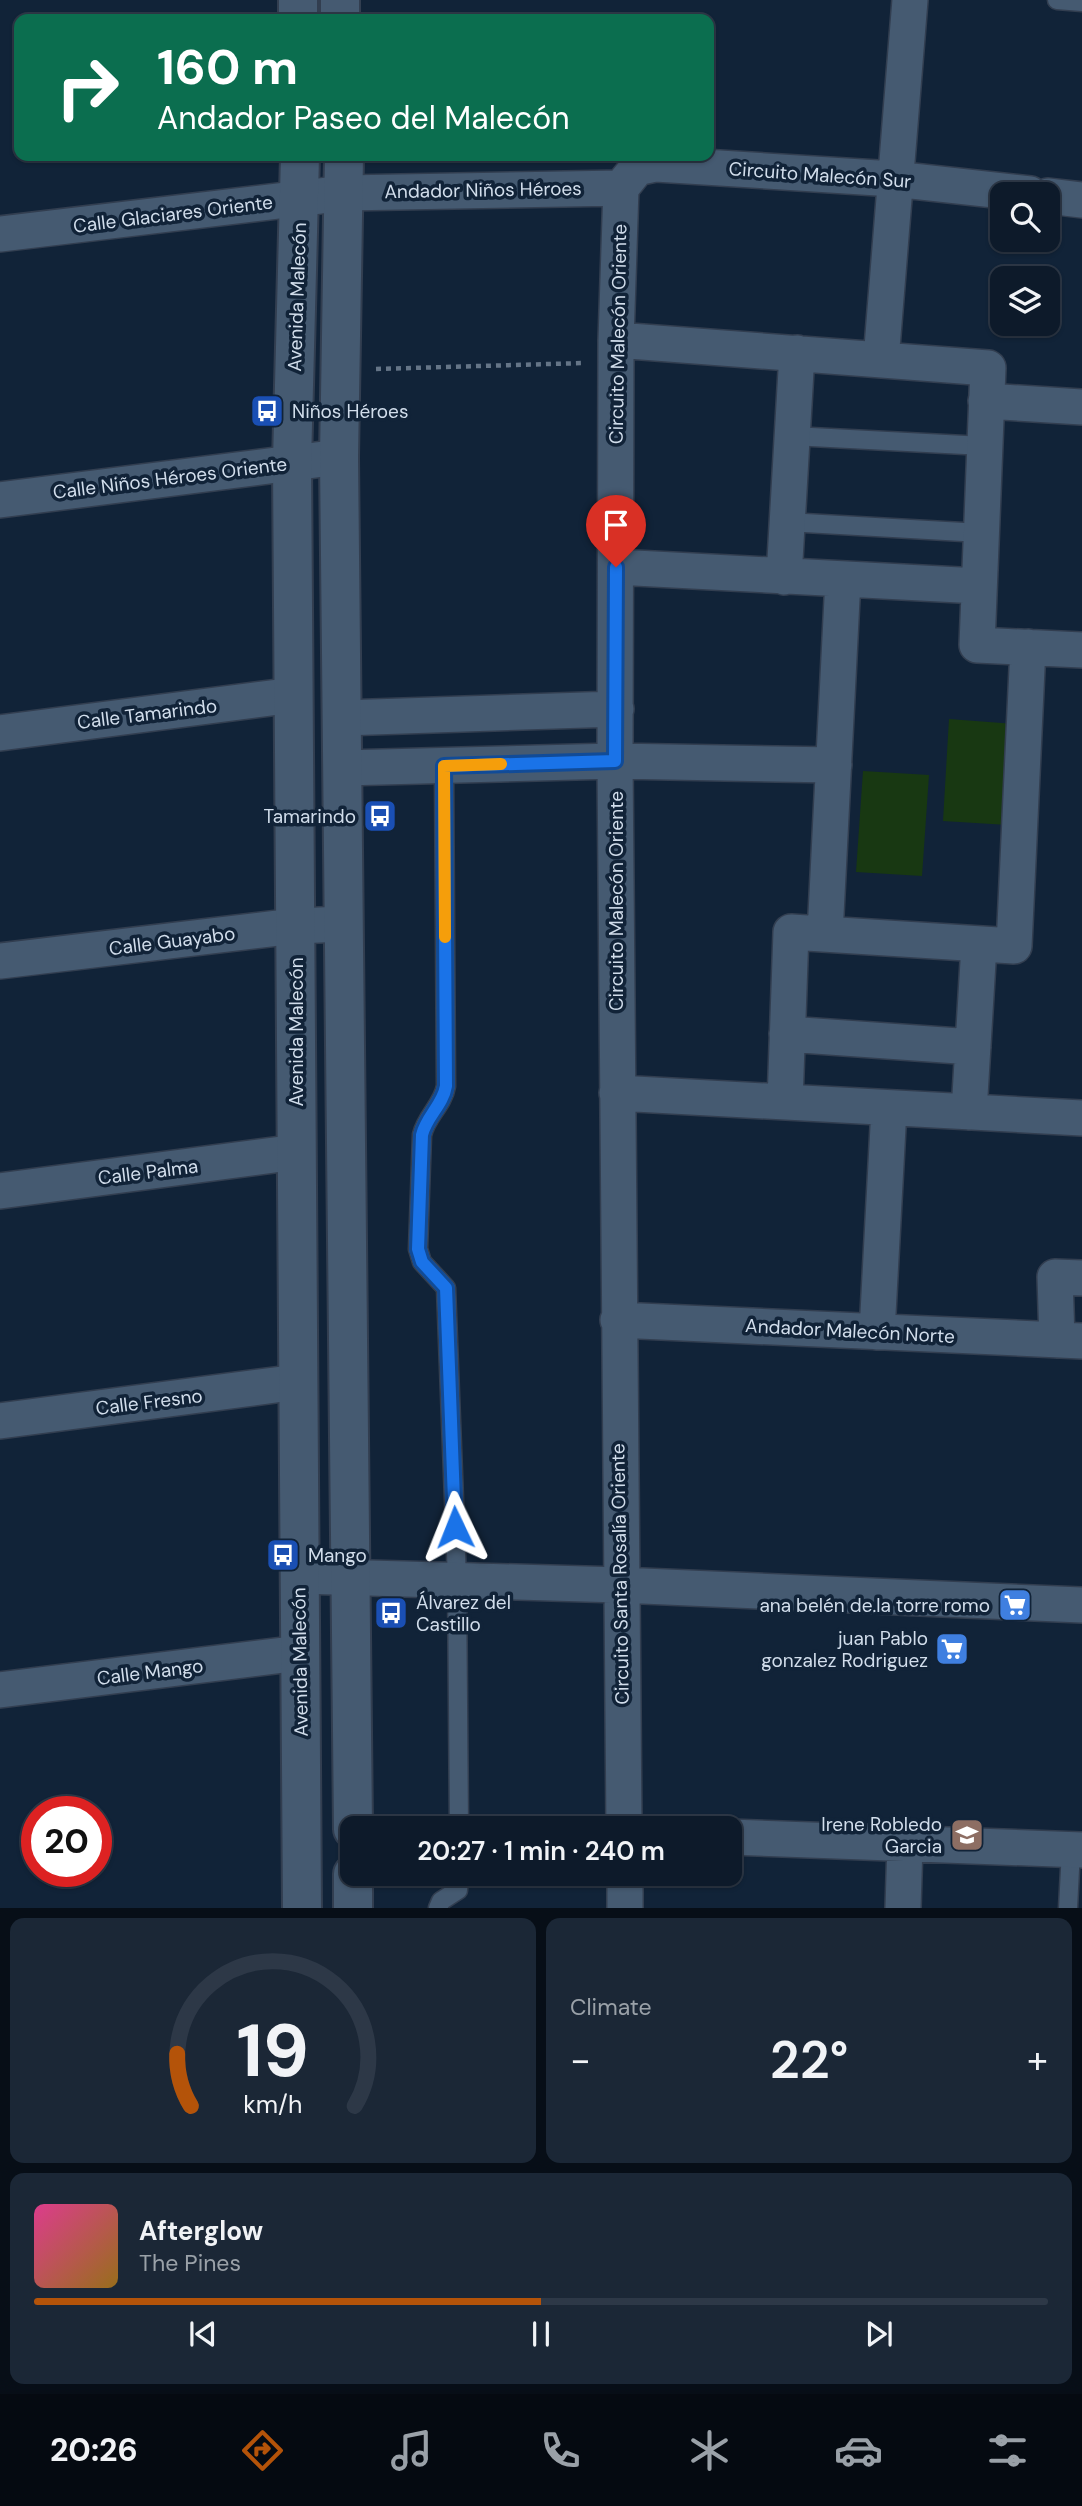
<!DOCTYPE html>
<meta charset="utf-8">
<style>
body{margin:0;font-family:"DM Sans",sans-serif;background:#1b2736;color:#f1f3f6;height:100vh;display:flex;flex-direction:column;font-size:26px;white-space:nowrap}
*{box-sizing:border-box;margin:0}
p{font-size:23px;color:#9aa1a8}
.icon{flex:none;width:38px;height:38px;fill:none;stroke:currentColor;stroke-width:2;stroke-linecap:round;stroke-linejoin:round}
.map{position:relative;height:1908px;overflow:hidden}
.side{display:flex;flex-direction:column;gap:10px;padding:10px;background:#070e17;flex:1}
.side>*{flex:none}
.guide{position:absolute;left:14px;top:14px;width:700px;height:147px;border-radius:14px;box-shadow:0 2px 5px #0004,0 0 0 2px #2d3847;background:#0b6e4f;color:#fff;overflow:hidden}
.controls{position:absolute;left:990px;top:182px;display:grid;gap:14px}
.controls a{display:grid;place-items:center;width:70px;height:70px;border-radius:14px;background:#0d1a2a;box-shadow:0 2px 5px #0004,0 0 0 2px #2d3847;font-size:35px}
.speed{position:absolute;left:21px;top:1796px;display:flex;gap:14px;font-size:35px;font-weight:700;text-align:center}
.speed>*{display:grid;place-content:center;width:91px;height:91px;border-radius:50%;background:#0d1a2a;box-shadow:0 2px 5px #0004,0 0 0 2px #2d3847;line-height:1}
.speed .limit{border:10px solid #d22;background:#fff;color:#111}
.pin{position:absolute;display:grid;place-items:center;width:60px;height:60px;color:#fff;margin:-72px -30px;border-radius:50% 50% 50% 0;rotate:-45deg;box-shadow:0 0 7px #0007}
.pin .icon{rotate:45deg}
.me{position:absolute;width:77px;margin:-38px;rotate:358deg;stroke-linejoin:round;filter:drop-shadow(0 0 5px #0008)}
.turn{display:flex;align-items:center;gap:24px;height:147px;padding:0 28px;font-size:32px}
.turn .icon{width:91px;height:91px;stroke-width:2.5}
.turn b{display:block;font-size:49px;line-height:60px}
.big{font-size:52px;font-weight:600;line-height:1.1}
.side .card{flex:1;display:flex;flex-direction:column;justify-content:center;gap:10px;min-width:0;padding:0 24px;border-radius:14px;background:#1b2736}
.side .dial{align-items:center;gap:0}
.dial svg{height:182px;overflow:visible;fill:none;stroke:#2d3847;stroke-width:7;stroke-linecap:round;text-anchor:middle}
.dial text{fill:#f1f3f6;stroke:none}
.song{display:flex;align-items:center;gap:21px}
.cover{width:84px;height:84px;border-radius:10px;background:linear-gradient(135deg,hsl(330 70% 55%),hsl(40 70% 35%))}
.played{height:7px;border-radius:4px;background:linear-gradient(90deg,#b45309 50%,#2d3847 50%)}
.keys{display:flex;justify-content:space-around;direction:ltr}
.heat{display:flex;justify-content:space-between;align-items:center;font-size:38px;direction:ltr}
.side .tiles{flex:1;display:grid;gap:10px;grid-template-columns:1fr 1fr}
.card:last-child{grid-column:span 2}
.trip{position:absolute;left:340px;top:1816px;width:402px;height:70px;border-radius:14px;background:#0d1a2a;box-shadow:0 2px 5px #0004,0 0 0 2px #2d3847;font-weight:600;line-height:70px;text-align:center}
.menu{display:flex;height:112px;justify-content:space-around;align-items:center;background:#050a11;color:#9aa1a8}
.menu .icon{width:49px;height:49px}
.menu .on{color:#b45309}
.menu b{font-size:32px;color:#f1f3f6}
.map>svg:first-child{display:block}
.green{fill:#183812}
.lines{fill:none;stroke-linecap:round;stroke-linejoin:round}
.lane-casing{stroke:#323e50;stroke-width:21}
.street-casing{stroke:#323e50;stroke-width:38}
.secondary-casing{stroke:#323e50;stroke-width:42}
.path{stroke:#657587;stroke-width:4.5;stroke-dasharray:5 5;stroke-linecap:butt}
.lane{stroke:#455a71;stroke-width:18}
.street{stroke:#455a71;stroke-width:35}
.secondary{stroke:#455a71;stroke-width:38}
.route-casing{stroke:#114b97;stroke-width:18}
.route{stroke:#1a73e8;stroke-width:12}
.slow{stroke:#f59e0b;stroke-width:12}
.labels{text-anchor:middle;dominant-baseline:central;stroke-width:7;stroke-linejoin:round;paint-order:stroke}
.street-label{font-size:19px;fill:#d1ddeb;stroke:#112338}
.poi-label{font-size:19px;fill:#d1ddeb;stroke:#112338;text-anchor:end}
</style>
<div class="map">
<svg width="1082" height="1908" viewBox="0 0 1082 1908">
<rect width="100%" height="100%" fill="#112338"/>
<path class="green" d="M949,719L1015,724L1008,825L943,821Z
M863,771L929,775L922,876L856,872Z"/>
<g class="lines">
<defs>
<path id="lane" d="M1057,0L1082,2
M792,436L984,446
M787,522L981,533
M444,766L446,1086C443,1105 426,1116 422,1135L418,1249L422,1262L446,1288L457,1580L459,1829
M438,1908L441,1901L458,1890L459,1874
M1068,1908L1071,1850"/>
<path id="street" d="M621,188L616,340L615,761L624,1829
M621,188L637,168L656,164L894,179L1030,194
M1048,196L1082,200
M0,234L345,193L621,188
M616,340L988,368L977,645L1082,650
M881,360L910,0
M986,401L1082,407
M0,500L339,457
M616,567L979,586
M784,577L797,353
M342,718L616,709
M0,733L294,695
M342,768L615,761L834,765
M825,934L843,579
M0,961L295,926L344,924
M787,1034L973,1047
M617,1093L1082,1118
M785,1102L791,932L1014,946L1028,647
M969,1112L979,945
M0,1191L297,1152
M618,1320L1082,1341
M877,1332L889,1108
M1057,1340L1055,1277L1082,1278
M0,1421L298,1382
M299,1576L620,1585L1082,1605
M0,1690L300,1653
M730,1837L1082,1850
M625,1874V1908
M903,1908L905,1844"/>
<path id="secondary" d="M298,0V19
M340,0V19
M300,156L292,462L302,1908
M344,156L339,457L353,1829
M353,1874V1908"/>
</defs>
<use href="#lane" class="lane-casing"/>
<use href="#street" class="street-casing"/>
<use href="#secondary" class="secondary-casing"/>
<path class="path" d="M376,369L584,363"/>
<use href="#lane" class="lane"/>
<use href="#street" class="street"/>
<use href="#secondary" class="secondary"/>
</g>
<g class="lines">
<defs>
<path id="route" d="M455,1527L446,1288L422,1262L418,1249L422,1135C426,1117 443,1105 446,1086L444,766L615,761L616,567"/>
</defs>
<use href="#route" class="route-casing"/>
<use href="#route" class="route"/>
<path class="slow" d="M445,937L444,766L501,764"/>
</g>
<defs>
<symbol id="bus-square" viewBox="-11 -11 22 22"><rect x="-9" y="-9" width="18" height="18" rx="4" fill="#1a4fb4" stroke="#112338"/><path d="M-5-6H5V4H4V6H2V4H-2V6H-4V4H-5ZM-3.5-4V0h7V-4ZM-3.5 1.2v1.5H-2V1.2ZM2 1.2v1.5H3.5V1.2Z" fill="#fff"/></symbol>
<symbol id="supermarket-square" viewBox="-11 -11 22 22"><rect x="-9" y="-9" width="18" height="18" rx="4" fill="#3f7fe0" stroke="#112338"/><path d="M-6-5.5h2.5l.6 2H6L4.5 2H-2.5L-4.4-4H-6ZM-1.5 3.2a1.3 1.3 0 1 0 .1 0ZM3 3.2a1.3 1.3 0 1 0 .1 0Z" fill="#fff"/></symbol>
<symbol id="school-square" viewBox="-11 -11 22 22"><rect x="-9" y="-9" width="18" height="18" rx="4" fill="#8d6e63" stroke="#112338"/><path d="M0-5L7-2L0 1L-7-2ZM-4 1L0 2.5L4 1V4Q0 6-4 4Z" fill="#fff"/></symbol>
</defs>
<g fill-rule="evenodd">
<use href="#bus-square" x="248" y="392" width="38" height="38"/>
<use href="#bus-square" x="361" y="797" width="38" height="38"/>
<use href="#bus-square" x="264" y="1536" width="38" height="38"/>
<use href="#supermarket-square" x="996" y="1586" width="38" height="38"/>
<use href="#bus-square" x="372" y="1594" width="38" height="38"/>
<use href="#supermarket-square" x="933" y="1630" width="38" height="38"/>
<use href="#school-square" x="948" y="1816" width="38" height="38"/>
</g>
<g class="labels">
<g class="street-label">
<text transform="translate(820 175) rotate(4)">Circuito Malecón Sur</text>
<text transform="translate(483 190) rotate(-1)">Andador Niños Héroes</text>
<text transform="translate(173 214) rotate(-7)">Calle Glaciares Oriente</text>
<text transform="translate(297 297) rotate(-88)">Avenida Malecón</text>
<text transform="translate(618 334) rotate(-89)">Circuito Malecón Oriente</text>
<text transform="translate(170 478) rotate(-7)">Calle Niños Héroes Oriente</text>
<text transform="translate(147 714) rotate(-7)">Calle Tamarindo</text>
<text transform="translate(616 901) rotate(-90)">Circuito Malecón Oriente</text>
<text transform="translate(172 941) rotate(-7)">Calle Guayabo</text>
<text transform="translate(296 1032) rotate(-90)">Avenida Malecón</text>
<text transform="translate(148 1172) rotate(-7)">Calle Palma</text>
<text transform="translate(850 1331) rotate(3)">Andador Malecón Norte</text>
<text transform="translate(149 1402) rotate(-7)">Calle Fresno</text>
<text transform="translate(620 1574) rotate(-91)">Circuito Santa Rosalía Oriente</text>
<text transform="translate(300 1662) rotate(-91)">Avenida Malecón</text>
<text transform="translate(150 1672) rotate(-7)">Calle Mango</text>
</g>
<g class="poi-label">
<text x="292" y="411" text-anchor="start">Niños Héroes</text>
<text x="356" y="816">Tamarindo</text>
<text x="308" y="1555" text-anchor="start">Mango</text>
<text x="416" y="1602" text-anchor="start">Álvarez del<tspan x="416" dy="22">Castillo</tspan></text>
<text x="990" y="1605">ana belén de.la torre romo</text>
<text x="928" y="1638">juan Pablo<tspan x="928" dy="22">gonzalez Rodriguez</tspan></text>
<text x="942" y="1824">Irene Robledo<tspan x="942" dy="22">Garcia</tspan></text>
</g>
</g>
</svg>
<div class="controls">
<a><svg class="icon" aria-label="search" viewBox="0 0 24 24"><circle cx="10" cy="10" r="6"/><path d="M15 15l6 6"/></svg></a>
<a><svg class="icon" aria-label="layers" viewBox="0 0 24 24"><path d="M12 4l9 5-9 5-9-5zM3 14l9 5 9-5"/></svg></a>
</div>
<div class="speed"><div class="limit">20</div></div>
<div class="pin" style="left:616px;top:567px;background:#d93025"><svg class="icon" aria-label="arrive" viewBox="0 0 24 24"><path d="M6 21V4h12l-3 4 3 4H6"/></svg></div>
<svg class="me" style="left:455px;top:1527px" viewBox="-20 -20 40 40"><path d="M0-17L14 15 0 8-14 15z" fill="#1a73e8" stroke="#fff" stroke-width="4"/></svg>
<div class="trip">20:27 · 1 min · 240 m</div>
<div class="guide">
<div class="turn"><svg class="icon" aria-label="right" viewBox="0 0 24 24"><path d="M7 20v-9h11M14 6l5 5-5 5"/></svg><div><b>160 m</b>Andador Paseo del Malecón</div></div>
</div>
</div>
<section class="side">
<div class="tiles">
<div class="card dial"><svg viewBox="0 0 100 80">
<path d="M14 69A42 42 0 1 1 86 69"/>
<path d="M14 69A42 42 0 0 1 8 46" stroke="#b45309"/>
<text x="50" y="56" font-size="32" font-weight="700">19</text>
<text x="50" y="72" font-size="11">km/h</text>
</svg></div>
<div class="card"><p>Climate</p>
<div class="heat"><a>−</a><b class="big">22°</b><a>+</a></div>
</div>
<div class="card">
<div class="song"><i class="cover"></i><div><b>Afterglow</b><p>The Pines</p></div></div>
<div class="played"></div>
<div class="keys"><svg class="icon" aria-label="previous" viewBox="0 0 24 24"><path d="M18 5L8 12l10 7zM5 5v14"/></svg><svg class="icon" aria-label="pause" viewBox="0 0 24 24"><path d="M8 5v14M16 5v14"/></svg><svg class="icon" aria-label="next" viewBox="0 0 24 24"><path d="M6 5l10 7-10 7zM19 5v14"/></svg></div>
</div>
</div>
</section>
<nav class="menu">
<b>20:26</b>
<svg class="icon on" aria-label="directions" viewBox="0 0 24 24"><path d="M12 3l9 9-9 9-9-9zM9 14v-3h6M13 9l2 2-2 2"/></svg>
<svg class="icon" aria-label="music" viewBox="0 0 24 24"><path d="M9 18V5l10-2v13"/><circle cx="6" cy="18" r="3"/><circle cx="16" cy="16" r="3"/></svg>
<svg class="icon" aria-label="phone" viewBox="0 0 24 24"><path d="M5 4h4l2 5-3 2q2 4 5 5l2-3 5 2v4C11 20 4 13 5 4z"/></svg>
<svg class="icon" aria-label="climate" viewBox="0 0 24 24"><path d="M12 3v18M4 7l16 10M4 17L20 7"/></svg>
<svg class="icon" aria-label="car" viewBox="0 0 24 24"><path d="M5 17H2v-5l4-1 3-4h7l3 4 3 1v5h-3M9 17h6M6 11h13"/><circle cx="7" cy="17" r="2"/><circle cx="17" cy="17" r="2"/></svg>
<svg class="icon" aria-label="filters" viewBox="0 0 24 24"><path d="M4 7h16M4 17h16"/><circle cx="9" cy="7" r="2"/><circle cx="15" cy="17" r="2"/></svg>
</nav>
